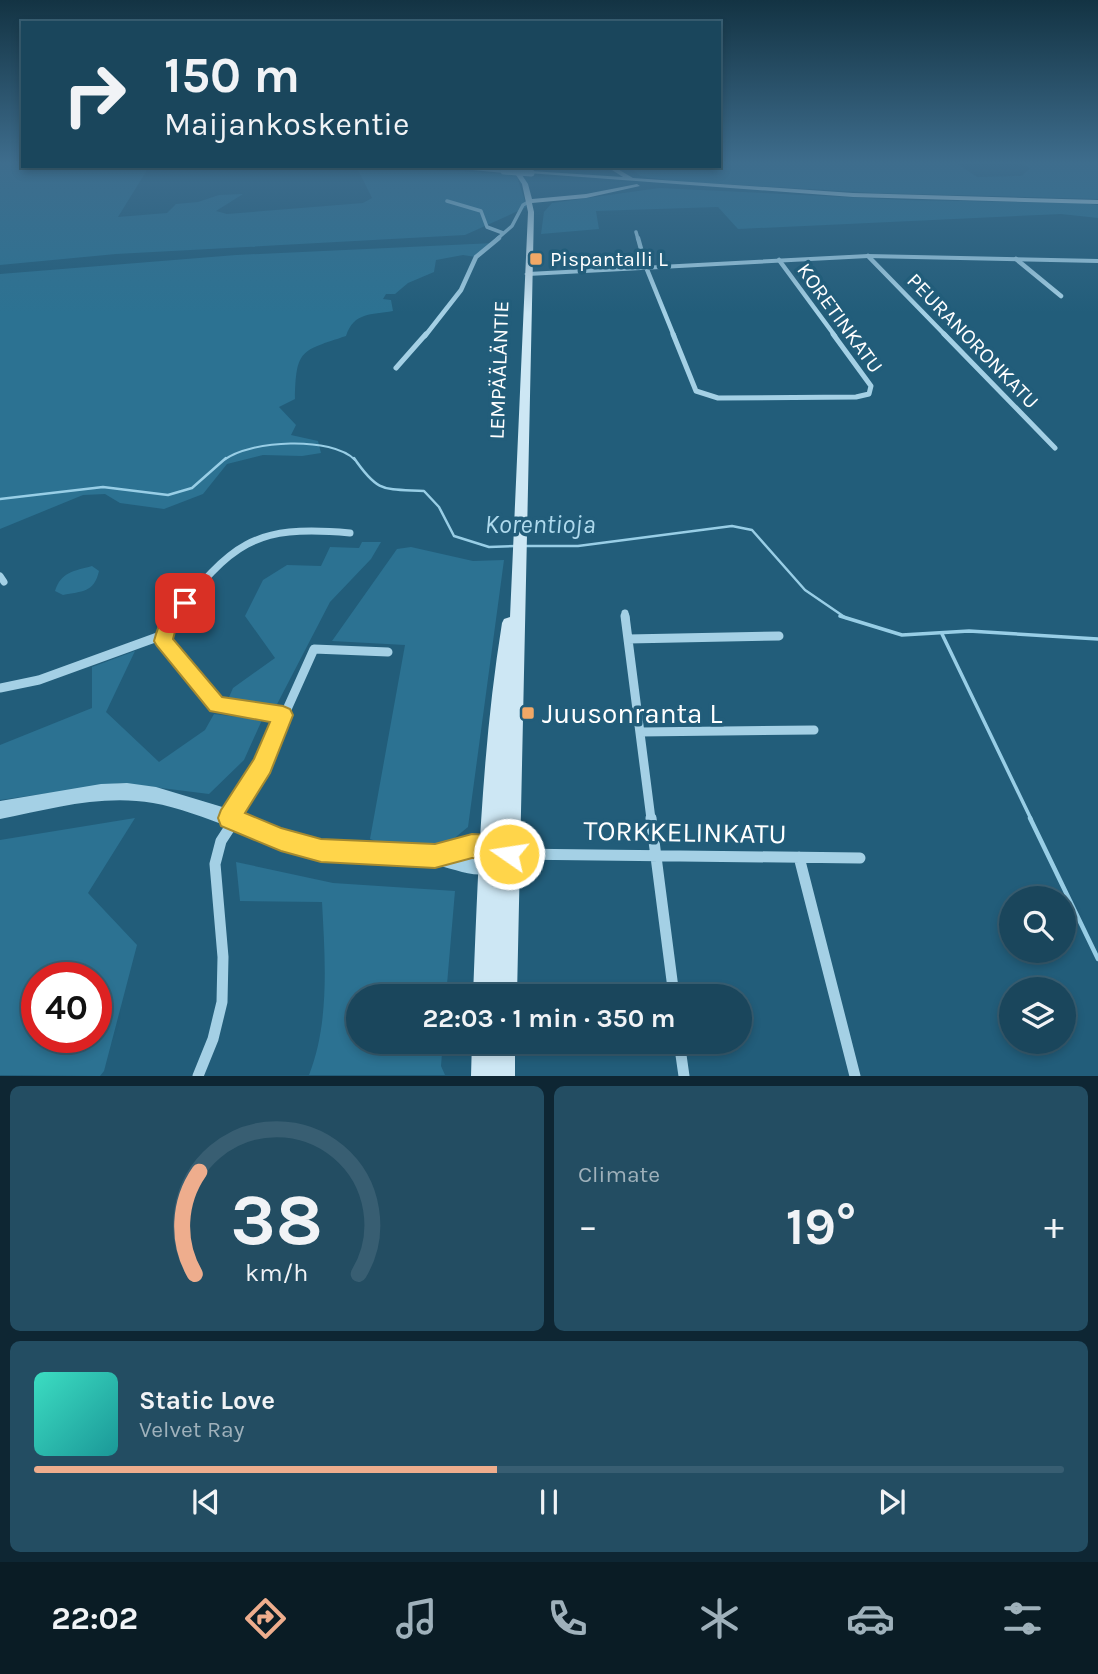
<!DOCTYPE html>
<meta charset="utf-8">
<style>
body{margin:0;font-family:Karla,sans-serif;background:#234d62;color:#f1f3f6;height:100vh;display:flex;flex-direction:column;font-size:26px;white-space:nowrap}
*{box-sizing:border-box;margin:0}
p{font-size:23px;color:#9fb1bb}
.icon{flex:none;width:38px;height:38px;fill:none;stroke:currentColor;stroke-width:2;stroke-linecap:round;stroke-linejoin:round}
.map{position:relative;height:1076px;overflow:hidden}
.panel{display:flex;flex-direction:column;gap:10px;padding:10px;background:#0e2633;flex:1}
.panel>*{flex:none}
.banner{position:absolute;left:21px;top:21px;width:700px;height:147px;border-radius:0px;box-shadow:0 4px 10px #0003,0 0 0 2px #385e72;background:#1a465c;color:#f1f3f6;overflow:hidden}
.fabs{position:absolute;left:999px;top:886px;display:grid;gap:14px}
.fabs a{display:grid;place-items:center;width:77px;height:77px;border-radius:50%;background:#1a465c;box-shadow:0 4px 10px #0003,0 0 0 2px #385e72;font-size:35px}
.speed{position:absolute;left:21px;top:962px;display:flex;gap:14px;font-size:35px;font-weight:700;text-align:center}
.speed>*{display:grid;place-content:center;width:91px;height:91px;border-radius:50%;background:#1a465c;box-shadow:0 4px 10px #0003,0 0 0 2px #385e72;line-height:1}
.speed .limit{border:10px solid #d22;background:#fff;color:#111}
.pin{position:absolute;display:grid;place-items:center;width:60px;height:60px;color:#fff;margin:-30px;border-radius:14px;box-shadow:0 4px 10px #0006}
.me{position:absolute;width:77px;margin:-38px;rotate:283deg;stroke-linejoin:round;filter:drop-shadow(0 0 5px #0008)}
.turn{display:flex;align-items:center;gap:24px;height:147px;padding:0 28px;font-size:32px}
.turn .icon{width:91px;height:91px;stroke-width:2.5}
.turn b{display:block;font-size:49px;line-height:60px}
.big{font-size:52px;font-weight:700;line-height:1.1}
.panel .tile{flex:1;display:flex;flex-direction:column;justify-content:center;gap:10px;min-width:0;padding:0 24px;border-radius:10px;background:#234d62}
.panel .dial{align-items:center;gap:0}
.dial svg{height:182px;overflow:visible;fill:none;stroke:#385e72;stroke-width:7;stroke-linecap:round;text-anchor:middle}
.dial text{fill:#f1f3f6;stroke:none}
.song{display:flex;align-items:center;gap:21px}
.cover{width:84px;height:84px;border-radius:10px;background:linear-gradient(135deg,hsl(170 70% 55%),hsl(180 70% 35%))}
.played{height:7px;border-radius:4px;background:linear-gradient(90deg,#eead8d 45%,#385e72 45%)}
.keys{display:flex;justify-content:space-around;direction:ltr}
.heat{display:flex;justify-content:space-between;align-items:center;font-size:38px;direction:ltr}
.panel .tiles{flex:1;display:grid;gap:10px;grid-template-columns:1fr 1fr}
.tile:last-child{grid-column:span 2}
.trip{position:absolute;left:346px;top:984px;width:406px;height:70px;border-radius:35px;background:#1a465c;box-shadow:0 4px 10px #0003,0 0 0 2px #385e72;font-weight:700;line-height:70px;text-align:center}
.dock{display:flex;height:112px;justify-content:space-around;align-items:center;background:#0a1c25;color:#9fb1bb}
.dock .icon{width:49px;height:49px}
.dock .current{color:#eead8d}
.dock b{font-size:32px;color:#f1f3f6}
.map>svg:first-child{display:block}
.green{fill:#2c7292;fill-rule:evenodd}
.lines{fill:none;stroke-linecap:round;stroke-linejoin:round}
.stream-far3{stroke:#98cee6;stroke-width:2}
.stream-far2{stroke:#98cee6;stroke-width:2.5}
.stream-far1{stroke:#98cee6;stroke-width:3.5}
.stream{stroke:#98cee6;stroke-width:4.5}
.minor-far5{stroke:#a4d0e5;stroke-width:3.5}
.minor-far4{stroke:#a4d0e5;stroke-width:4.5}
.minor-far3{stroke:#a4d0e5;stroke-width:5}
.minor-far2{stroke:#a4d0e5;stroke-width:7}
.minor-far1{stroke:#a4d0e5;stroke-width:9}
.minor{stroke:#a4d0e5;stroke-width:11}
.tertiary{fill:#a4d0e5;fill-rule:evenodd}
.secondary{fill:#cde7f4;fill-rule:evenodd}
.secondary-bridge{stroke:#cde7f4;stroke-width:7}
.route{fill:#ffd54a;stroke:#a68a30;stroke-width:2}
.poi-dot{fill:#f1a866;stroke:#225d7a;stroke-width:2.5}
.labels{text-anchor:middle;dominant-baseline:central;stroke-width:7;stroke-linejoin:round;paint-order:stroke}
.far-poi-label{font-size:21px;fill:#fff;stroke:#225d7a;text-anchor:start}
.far-street-label{font-size:21px;fill:#fff;stroke:#225d7a}
.water-label{font-size:26px;font-style:italic;fill:#afdaed;stroke:#225d7a}
.near-poi-label{font-size:28px;fill:#fff;stroke:#225d7a;text-anchor:start}
.near-street-label{font-size:28px;fill:#fff;stroke:#225d7a}
</style>
<div class="map">
<svg width="1098" height="1076" viewBox="0 0 1098 1076">
<rect width="100%" height="100%" fill="#225d7a"/>
<path class="green" d="M0,162H23V166H155L147,170L118,217L167,213L176,204L198,202L219,195L243,194L216,211L227,214L363,203L372,198L356,166L516,174L527,207L465,235L116,254L0,265Z
M719,162H955L977,177L1021,176L1031,168L1017,162H1098V199L876,193L672,181L640,176L629,166H719Z
M659,188L906,200L1082,203L1098,205V218L1061,214L738,229L718,207L596,211L599,229L541,234L544,212L552,203Z
M494,243L476,257L463,255L436,260L434,272L408,283L395,294H386L383,299L391,300L393,311C371,315 354,312 346,336C301,351 296,349 295,399L279,407L296,425L291,435L318,441L321,453L302,456L263,455L227,464L203,494L164,509L120,503L105,494L83,495L0,529V274L236,255Z
M362,542H381L371,559L330,602L274,710L226,704L233,688L275,658L245,616L263,580L287,565L321,566L330,547L359,548Z
M411,547L473,561L504,560L468,827L446,845L393,847L370,839L405,645L332,641L397,549Z
M92,566L99,571C94,593 82,591 63,595L55,591C61,572 74,571 92,566Z
M135,651L106,712L159,762L205,730L214,714L262,720L244,760L209,794L121,783L0,800V745L92,708V667Z
M135,818L88,893L137,945L104,1071L100,1076L0,1075V840ZM37,978H96V1038H37Z
M236,862L333,883L455,891L446,996H359V1041H443L441,1066L445,1075H309C330,1022 325,958 322,902L240,901Z"/>
<g class="lines">
<path class="stream-far3" d="M224,460C250,440 332,436 355,460"/>
<path class="stream-far2" d="M354,458C378,493 383,489 424,491L439,507L454,536L489,547L516,546
M0,499L103,487L168,495L192,488L226,458
M526,546H578L732,526L752,530L805,590L846,618"/>
<path class="stream-far1" d="M840,616L902,635L969,631L1098,639
M942,634L1031,819"/>
<path class="stream" d="M1030,818L1098,959"/>
<path class="minor-far5" d="M447,201L481,211L487,227L503,233
M636,232L638,239
M497,239L512,226L523,205L530,201"/>
<path class="minor-far4" d="M638,238L646,267L674,336
M868,256L946,336
M1016,259L1061,296
M779,260L835,336
M425,336L461,290L476,257L499,238"/>
<path class="minor-far3" d="M673,334L696,391L718,398L856,397L869,394L871,386L833,334
M944,334L1055,448
M396,368L426,334"/>
<path class="minor-far2" d="M0,576L4,582
M625,613L626,618
M173,618C232,544 252,524 350,533"/>
<path class="minor-far1" d="M175,616L167,626L164,641L217,705L283,715
M625,616L651,819
M628,639L779,636
M0,688L39,680L163,635
M640,732L814,730
M229,818L262,765L314,649L388,652"/>
<path class="minor" d="M651,818L674,996
M513,854L860,858
M799,857L855,1076
M679,1041L684,1076
M198,1076L213,1039L222,1002L223,957L215,864L221,841L234,821"/>
<path class="tertiary" d="M868,254L1098,259V263L868,258L528,276L524,274L528,272Z
M127,783L156,787L229,809L281,831L321,841L435,847L472,837L494,839L500,842L503,848L500,854L496,856L499,857L501,864L499,871C472,881 456,867 431,865C381,861 331,864 283,850C265,844 247,834 229,827C206,818 177,807 153,803C102,794 50,809 0,819V801L101,784Z"/>
<path class="secondary" d="M431,166H463L507,171L504,173Z
M510,166H516L528,184L532,199L586,194L637,184L640,186L586,198L532,203L534,212L517,996H473C478,871 482,747 502,623L504,619L510,617L528,212L522,184Z
M597,166L616,168L633,178L853,193L1098,200V204L853,197L528,173L531,171L623,177L612,170Z
M472,1041H515V1076H471Z"/>
<path class="secondary-bridge" d="M504,171L531,173"/>
</g>
<linearGradient id="sky" x2="0" y2="1"><stop stop-color="#133343"/><stop offset="0.52" stop-color="#3e6d8d"/><stop offset="1" stop-color="#3e6d8d" stop-opacity="0"/></linearGradient>
<rect width="1098" height="313" fill="url(#sky)"/>
<path class="route" d="M185,597L191,598L193,603L176,628L173,639L222,697L283,706L290,709L293,715L270,773L245,813L281,828L321,839L435,844L472,834L490,835L517,845L521,854L517,862L509,865L490,858H472L435,868L321,862L281,851L221,826L218,818L221,810L254,759L270,722L210,711L157,646L154,641C158,625 168,602 185,597Z"/>
<g class="poi-dot">
<rect x="529" y="252" width="14" height="14" rx="3.5"/>
<rect x="521" y="706" width="14" height="14" rx="3.5"/>
</g>
<g class="labels">
<g class="far-poi-label">
<text x="550" y="259">Pispantalli L</text>
</g>
<g class="far-street-label">
<text transform="translate(840 318) rotate(54)">KORETINKATU</text>
<text transform="translate(973 341) rotate(46)">PEURANORONKATU</text>
<text transform="translate(499 370) rotate(-88)">LEMPÄÄLÄNTIE</text>
</g>
<g class="water-label">
<text x="540" y="524">Korentioja</text>
</g>
<g class="near-poi-label">
<text x="542" y="713">Juusonranta L</text>
</g>
<g class="near-street-label">
<text transform="translate(685 832) rotate(1)">TORKKELINKATU</text>
</g>
</g>
</svg>
<div class="fabs">
<a><svg class="icon" aria-label="search" viewBox="0 0 24 24"><circle cx="10" cy="10" r="6"/><path d="M15 15l6 6"/></svg></a>
<a><svg class="icon" aria-label="layers" viewBox="0 0 24 24"><path d="M12 4l9 5-9 5-9-5zM3 14l9 5 9-5"/></svg></a>
</div>
<div class="speed"><div class="limit">40</div></div>
<div class="pin" style="left:185px;top:603px;background:#d93025"><svg class="icon" aria-label="arrive" viewBox="0 0 24 24"><path d="M6 21V4h12l-3 4 3 4H6"/></svg></div>
<svg class="me" style="left:509px;top:854px" viewBox="-20 -20 40 40"><circle r="17" fill="#ffd54a" stroke="#fff" stroke-width="3"/><path d="M0-11L8 9 0 5-8 9z" fill="#fff"/></svg>
<div class="trip">22:03 · 1 min · 350 m</div>
<div class="banner">
<div class="turn"><svg class="icon" aria-label="right" viewBox="0 0 24 24"><path d="M7 20v-9h11M14 6l5 5-5 5"/></svg><div><b>150 m</b>Maijankoskentie</div></div>
</div>
</div>
<section class="panel">
<div class="tiles">
<div class="tile dial"><svg viewBox="0 0 100 80">
<path d="M14 69A42 42 0 1 1 86 69"/>
<path d="M14 69A42 42 0 0 1 16 24" stroke="#eead8d"/>
<text x="50" y="56" font-size="32" font-weight="700">38</text>
<text x="50" y="72" font-size="11">km/h</text>
</svg></div>
<div class="tile"><p>Climate</p>
<div class="heat"><a>−</a><b class="big">19°</b><a>+</a></div>
</div>
<div class="tile">
<div class="song"><i class="cover"></i><div><b>Static Love</b><p>Velvet Ray</p></div></div>
<div class="played"></div>
<div class="keys"><svg class="icon" aria-label="previous" viewBox="0 0 24 24"><path d="M18 5L8 12l10 7zM5 5v14"/></svg><svg class="icon" aria-label="pause" viewBox="0 0 24 24"><path d="M8 5v14M16 5v14"/></svg><svg class="icon" aria-label="next" viewBox="0 0 24 24"><path d="M6 5l10 7-10 7zM19 5v14"/></svg></div>
</div>
</div>
</section>
<nav class="dock">
<b>22:02</b>
<svg class="icon current" aria-label="directions" viewBox="0 0 24 24"><path d="M12 3l9 9-9 9-9-9zM9 14v-3h6M13 9l2 2-2 2"/></svg>
<svg class="icon" aria-label="music" viewBox="0 0 24 24"><path d="M9 18V5l10-2v13"/><circle cx="6" cy="18" r="3"/><circle cx="16" cy="16" r="3"/></svg>
<svg class="icon" aria-label="phone" viewBox="0 0 24 24"><path d="M5 4h4l2 5-3 2q2 4 5 5l2-3 5 2v4C11 20 4 13 5 4z"/></svg>
<svg class="icon" aria-label="climate" viewBox="0 0 24 24"><path d="M12 3v18M4 7l16 10M4 17L20 7"/></svg>
<svg class="icon" aria-label="car" viewBox="0 0 24 24"><path d="M5 17H2v-5l4-1 3-4h7l3 4 3 1v5h-3M9 17h6M6 11h13"/><circle cx="7" cy="17" r="2"/><circle cx="17" cy="17" r="2"/></svg>
<svg class="icon" aria-label="filters" viewBox="0 0 24 24"><path d="M4 7h16M4 17h16"/><circle cx="9" cy="7" r="2"/><circle cx="15" cy="17" r="2"/></svg>
</nav>
